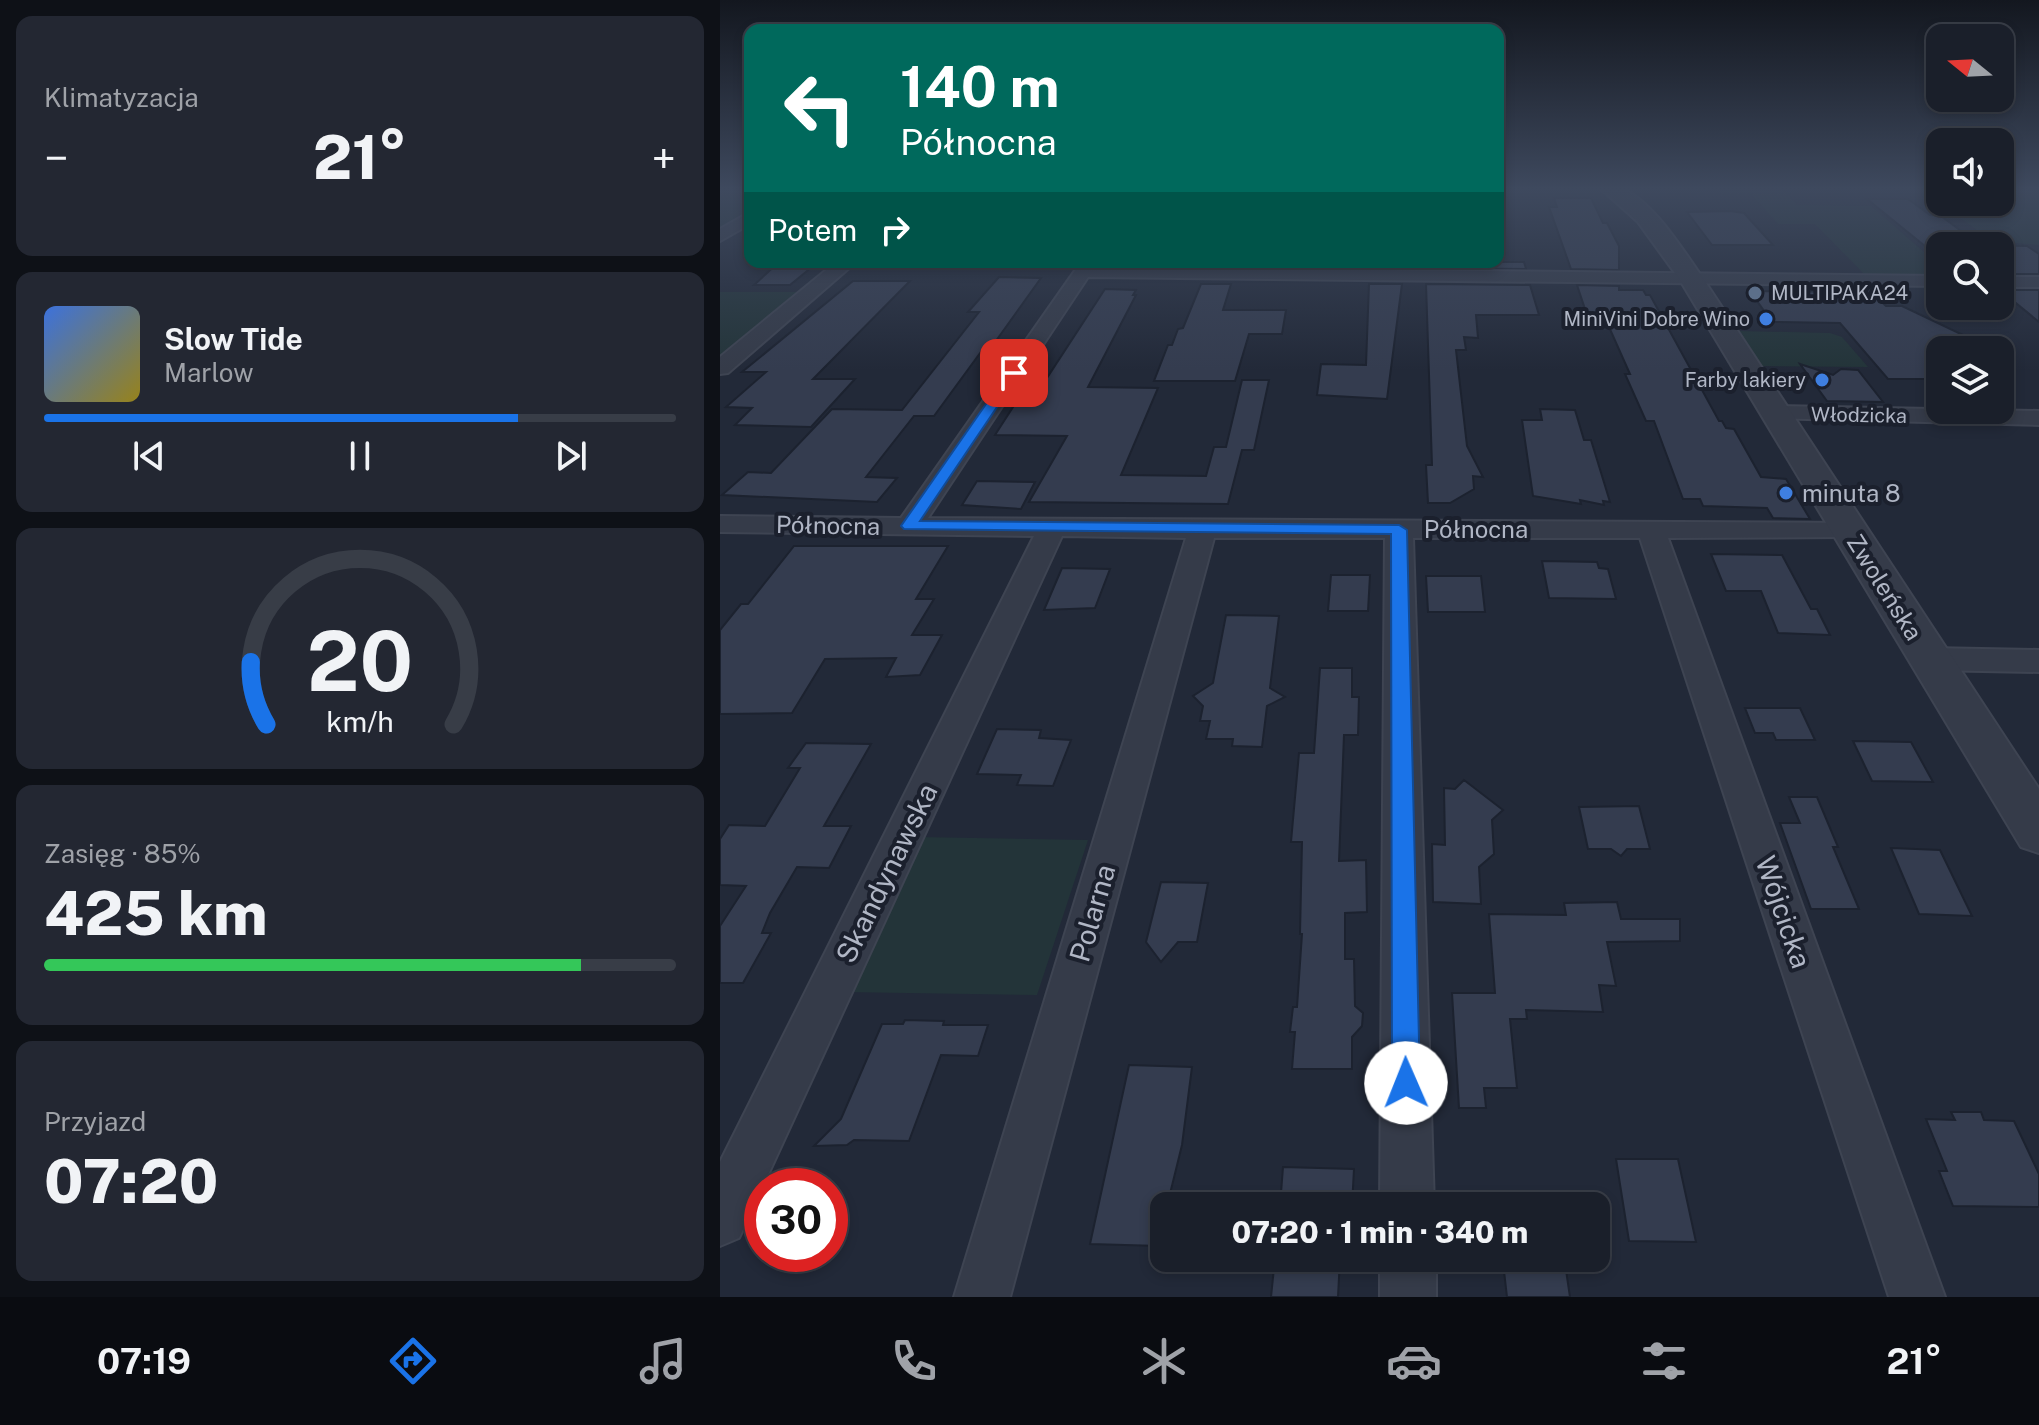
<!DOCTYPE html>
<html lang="pl">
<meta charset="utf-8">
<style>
body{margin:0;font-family:"Public Sans",sans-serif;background:#232732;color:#f1f3f6;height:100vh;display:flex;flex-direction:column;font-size:30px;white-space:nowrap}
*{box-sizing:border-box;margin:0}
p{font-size:26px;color:#9fa2a8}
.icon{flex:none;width:44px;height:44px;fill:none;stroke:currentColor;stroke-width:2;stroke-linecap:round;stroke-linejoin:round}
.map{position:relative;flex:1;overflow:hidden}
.details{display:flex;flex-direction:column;gap:16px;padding:16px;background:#0e1117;width:720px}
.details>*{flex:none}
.top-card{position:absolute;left:24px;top:24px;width:760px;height:244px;border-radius:16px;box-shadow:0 4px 12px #0003,0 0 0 2px #383d47;background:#00695c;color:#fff;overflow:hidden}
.needle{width:52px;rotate:288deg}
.fabs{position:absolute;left:1206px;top:24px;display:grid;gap:16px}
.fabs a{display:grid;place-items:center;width:88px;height:88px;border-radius:16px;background:#1a1f2a;box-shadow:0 4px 12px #0003,0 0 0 2px #383d47;font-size:40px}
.speed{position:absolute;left:24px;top:1168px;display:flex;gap:16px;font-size:40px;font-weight:700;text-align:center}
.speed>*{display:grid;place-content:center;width:104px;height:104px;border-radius:50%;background:#1a1f2a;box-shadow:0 4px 12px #0003,0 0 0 2px #383d47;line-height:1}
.speed .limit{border:12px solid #d22;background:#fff;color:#111}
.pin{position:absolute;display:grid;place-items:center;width:68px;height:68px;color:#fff;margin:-34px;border-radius:16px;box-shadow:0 4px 12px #0006}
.me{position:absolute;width:88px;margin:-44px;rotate:359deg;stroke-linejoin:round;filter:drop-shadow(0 0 6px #0008)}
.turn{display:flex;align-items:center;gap:28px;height:168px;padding:0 24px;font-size:36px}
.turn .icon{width:104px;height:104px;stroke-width:2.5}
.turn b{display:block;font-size:56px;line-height:68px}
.then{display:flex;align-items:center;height:76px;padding:0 24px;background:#0003;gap:16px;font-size:30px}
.big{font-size:60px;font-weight:800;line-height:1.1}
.details .widget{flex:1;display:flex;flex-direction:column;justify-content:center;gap:12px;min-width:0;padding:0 28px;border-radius:16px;background:#232732}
.details .dial{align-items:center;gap:0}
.dial svg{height:208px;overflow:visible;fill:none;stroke:#383d47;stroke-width:7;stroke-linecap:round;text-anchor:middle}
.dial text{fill:#f1f3f6;stroke:none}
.song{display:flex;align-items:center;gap:24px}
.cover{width:96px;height:96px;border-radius:12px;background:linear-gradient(135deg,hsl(220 70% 55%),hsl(50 70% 35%))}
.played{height:8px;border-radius:4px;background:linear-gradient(90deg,#1a73e8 75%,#383d47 75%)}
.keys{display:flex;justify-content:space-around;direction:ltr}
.heat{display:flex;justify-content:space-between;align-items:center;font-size:44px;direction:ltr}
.charge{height:12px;border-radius:6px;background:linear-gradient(90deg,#34c759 85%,#383d47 0)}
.trip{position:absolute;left:430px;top:1192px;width:460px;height:80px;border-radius:16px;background:#1a1f2a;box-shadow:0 4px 12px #0003,0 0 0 2px #383d47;font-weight:800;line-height:80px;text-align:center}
.dock{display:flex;height:128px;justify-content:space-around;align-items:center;background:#0a0c11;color:#9fa2a8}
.dock .icon{width:56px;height:56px}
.dock .current{color:#1a73e8}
.dock b{font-size:36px;color:#f1f3f6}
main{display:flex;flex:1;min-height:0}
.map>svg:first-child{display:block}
.green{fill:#233439}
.building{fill:#343c4f;stroke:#1c222f;stroke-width:2}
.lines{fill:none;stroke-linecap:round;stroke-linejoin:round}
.service-casing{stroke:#3e4452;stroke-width:4}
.minor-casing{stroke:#3e4452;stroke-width:4}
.tertiary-casing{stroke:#3e4452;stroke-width:4}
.service{fill:#353b49;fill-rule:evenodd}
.minor{fill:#353b49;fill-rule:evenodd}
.tertiary{fill:#353b49;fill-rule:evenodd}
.route{fill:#1a73e8;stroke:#114b97;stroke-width:2}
.service-dot{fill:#5c6f8a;stroke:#1b202d;stroke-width:3}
.shop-dot{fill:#3f7fe0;stroke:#1b202d;stroke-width:3}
.labels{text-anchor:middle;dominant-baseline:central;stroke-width:8;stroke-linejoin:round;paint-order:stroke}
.far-poi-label{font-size:20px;fill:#b0b6c5;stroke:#1b202d;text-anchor:end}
.far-street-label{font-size:20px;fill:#b0b6c5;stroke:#1b202d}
.poi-label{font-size:24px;fill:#b0b6c5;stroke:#1b202d;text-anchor:start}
.street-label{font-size:24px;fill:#b0b6c5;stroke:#1b202d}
.near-street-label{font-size:28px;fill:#b0b6c5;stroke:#1b202d}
</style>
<main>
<section class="details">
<div class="widget"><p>Klimatyzacja</p>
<div class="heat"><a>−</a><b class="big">21°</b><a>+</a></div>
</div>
<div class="widget">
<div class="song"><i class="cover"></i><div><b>Slow Tide</b><p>Marlow</p></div></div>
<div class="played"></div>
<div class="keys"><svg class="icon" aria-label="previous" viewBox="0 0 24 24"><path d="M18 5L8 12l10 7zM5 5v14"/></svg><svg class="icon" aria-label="pause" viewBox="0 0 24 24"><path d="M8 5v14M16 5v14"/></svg><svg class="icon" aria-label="next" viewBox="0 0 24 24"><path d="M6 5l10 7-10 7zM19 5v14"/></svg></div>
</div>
<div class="widget dial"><svg viewBox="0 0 100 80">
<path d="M14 69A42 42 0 1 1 86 69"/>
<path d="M14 69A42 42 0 0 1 8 45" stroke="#1a73e8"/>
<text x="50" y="56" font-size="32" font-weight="700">20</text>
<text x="50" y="72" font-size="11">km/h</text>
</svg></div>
<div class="widget"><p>Zasięg · 85%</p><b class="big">425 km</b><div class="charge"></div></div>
<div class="widget"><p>Przyjazd</p><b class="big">07:20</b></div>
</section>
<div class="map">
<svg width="1319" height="1297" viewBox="0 0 1319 1297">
<rect width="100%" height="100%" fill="#222938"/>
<path class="green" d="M0,188H30V214L0,232Z
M993,188H1060L1077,205L1151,206L1220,266V277H1147L1095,224H1058L1031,194H1003Z
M1199,188H1220V202H1280V188H1308L1319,195V245L1272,241Z
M0,292H85L0,363Z
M1019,331L1110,333L1122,337L1148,367L1041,366Z
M197,837L368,840L317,995L123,992Z"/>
<path class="building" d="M834,198H871L883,223H887L899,246V270L851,269L829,207H837Z
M1147,199H1188L1210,215L1221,216L1260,245L1307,246L1319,254V274H1280V246H1220V251H1211Z
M1010,211L1024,213L1053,245H992L967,212Z
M59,262H98L70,285H34Z
M705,262H804L806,269L705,268Z
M279,277L321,278L273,345H266L214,416H194L146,477L177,478L157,502L2,495L28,472L51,473L112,409L182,410L259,312H248Z
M133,281H190L93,379H135L91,427L15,425L32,408L6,407L46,372H22Z
M481,284H511L503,310H566L562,334H529L515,381H434L448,345H452L458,329L463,328Z
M649,284H682L667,399L597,395L601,364L646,365Z
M706,284L810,285L819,315H756L758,338L744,337L746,350H736L747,446L763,477L753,476L754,489L730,503H708L706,465H712Z
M857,285L899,286V290H923L926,295H930L999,421H1002L1006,428L1014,429L1041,477L1066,479L1090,519L1053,518L1047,508L983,506L980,499H963L934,421H926L905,374H910L885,318H868Z
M385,289L416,290L413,295H416L368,387L438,388L401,475L486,476L494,447H506L522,380H549L534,450H522L508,504L309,502L347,436L275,435L295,404H310Z
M1280,290H1319V322Z
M1030,291L1151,292L1166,306H1182L1262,344L1237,350H1220V354L1215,356L1220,357V379H1168L1120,323L1052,322Z
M1080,364L1113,375L1121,369L1138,370L1163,402L1107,401Z
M820,409L855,410L864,440H871L890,502L883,501L884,505L860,500L861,504L813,496L802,420H822Z
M257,481L315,482L301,509L242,505Z
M74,546H228L196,599H214L192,635H222L200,675L166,677L176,658L105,659L72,713L0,714V630L21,604H28Z
M991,554L1062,555L1091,609H1097L1110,635L1058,633L1041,591H1006Z
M822,561L877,562L879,568L888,569L896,599L829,598Z
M342,568L390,569L375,608L324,610Z
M611,575H650L648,611H608Z
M706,576H761L765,612H708Z
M506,615L559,616L550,688L565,697L547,706L542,747L512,746L513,739H486L490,721H480L483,706L473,696L493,683Z
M600,668H632V697H639L638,735H624L619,861L646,860L647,912L625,913V959H634L635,1006L643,1013L642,1026L632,1037V1069H572L575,1032H570L573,1007H577L582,934H580L582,842H571L579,753H594Z
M1025,708H1080L1095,740H1056L1053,733H1035Z
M277,729L321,730L319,738L351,740L333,786L297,785L301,775L257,774Z
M1133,741L1191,742L1213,782L1152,781Z
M86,743L151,744L104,826H131L109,868L77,867L50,913L42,933H51L23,983H0V926L26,886L0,885V839L9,825L45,826L80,768H68Z
M744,780L783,810L772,820L774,854L759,867L761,904L713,902L712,844L725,845L724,788L735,789Z
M1069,797H1097L1118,847H1113L1139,909H1091L1060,823H1080Z
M919,806L930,849H907L901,856L891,849H868L859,807Z
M1171,848L1220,850L1252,916L1199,914Z
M441,882L488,883L477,942H458L441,962L426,942Z
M897,902L901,919H960V941L887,942L896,986L879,985L883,1012L806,1010L807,1019H790L797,1088H764L766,1108H739L732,993H775L769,914L846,915L844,903Z
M185,1020L224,1021L223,1025H268L258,1056L221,1055L189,1141L134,1140L127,1145L94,1146L121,1119L162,1024H183Z
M409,1065L472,1067L462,1145L447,1206H444L440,1246L370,1244Z
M1231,1112H1261L1264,1120L1294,1121L1319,1174V1207L1233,1206L1219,1171H1227L1206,1119L1235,1120Z
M896,1159H958L976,1242L909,1241Z
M563,1167L634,1169L632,1206H560Z
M555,1258H620L618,1297H551Z
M846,1270L850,1297H787L784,1271Z"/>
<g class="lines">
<defs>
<path id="service" d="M531,262H539L536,273L532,276L528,273Z"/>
<path id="minor" d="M30,212V224L0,241V229Z
M116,262H136L8,373L0,374V357Z
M361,262H379L375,267L1220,276V286L368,277L208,518L1138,523L1142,529L1138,535L1128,537L948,538L1225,1297H1169L920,538H693L714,1206H660L665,538H494L290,1297H234L466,538L342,536L19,1238L0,1246V1162L314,536L0,532V516L181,518Z
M1280,277H1319V287H1280Z
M1056,406L1319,411V425L1048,418L1044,413L1048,408Z
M1210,648L1319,650V672L1210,670L1199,667L1194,659L1199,651Z
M660,1258H716V1297H660Z"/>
<path id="tertiary" d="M880,188C887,188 898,186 905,190C935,204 965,253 984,280L1319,789V853L1301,847L960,280L918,222Z"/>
</defs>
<use href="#service" class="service-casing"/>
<use href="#minor" class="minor-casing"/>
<use href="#tertiary" class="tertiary-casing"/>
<use href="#service" class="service"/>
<use href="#minor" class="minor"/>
<use href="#tertiary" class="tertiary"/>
</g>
<linearGradient id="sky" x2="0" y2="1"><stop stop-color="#13171f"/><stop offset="0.51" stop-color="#3e495e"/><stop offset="1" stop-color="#3e495e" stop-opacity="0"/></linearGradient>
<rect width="1319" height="370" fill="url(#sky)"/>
<path class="route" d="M289,371L300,373L200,521L679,525L687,530L700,1083L696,1093L686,1097L676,1093L672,1083L671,534L184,529L181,526Z"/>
<circle class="service-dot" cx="1035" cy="293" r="8"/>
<g class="shop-dot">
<circle cx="1046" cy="319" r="8"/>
<circle cx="1102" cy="380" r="8"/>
<circle cx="1066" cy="493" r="8"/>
</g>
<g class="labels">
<g class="far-poi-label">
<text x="1051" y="293" text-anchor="start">MULTIPAKA24</text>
<text x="1030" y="319">MiniVini Dobre Wino</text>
<text x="1086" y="380">Farby lakiery</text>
</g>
<g class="far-street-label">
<text transform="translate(1139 415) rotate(1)">Włodzicka</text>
</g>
<g class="poi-label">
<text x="1082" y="493">minuta 8</text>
</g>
<g class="street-label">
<text transform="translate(108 525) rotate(1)">Północna</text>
<text x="756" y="529">Północna</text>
<text transform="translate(1165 587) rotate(58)">Zwoleńska</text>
</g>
<g class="near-street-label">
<text transform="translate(166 873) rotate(-64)">Skandynawska</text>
<text transform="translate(1064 912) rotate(71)">Wójcicka</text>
<text transform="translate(372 913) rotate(-74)">Polarna</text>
</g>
</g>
</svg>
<div class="fabs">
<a><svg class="needle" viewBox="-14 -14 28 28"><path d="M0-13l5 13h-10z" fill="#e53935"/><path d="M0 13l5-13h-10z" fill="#9fa2a8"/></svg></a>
<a><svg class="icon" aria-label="sound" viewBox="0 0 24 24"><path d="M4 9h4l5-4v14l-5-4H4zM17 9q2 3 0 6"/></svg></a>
<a><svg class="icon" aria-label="search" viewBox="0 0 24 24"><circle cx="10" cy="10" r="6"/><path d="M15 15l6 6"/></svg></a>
<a><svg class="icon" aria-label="layers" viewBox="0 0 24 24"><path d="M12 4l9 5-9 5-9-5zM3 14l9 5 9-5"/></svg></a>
</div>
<div class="speed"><div class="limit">30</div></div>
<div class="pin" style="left:294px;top:373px;background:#d93025"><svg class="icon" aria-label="arrive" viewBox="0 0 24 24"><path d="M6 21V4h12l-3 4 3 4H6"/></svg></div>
<svg class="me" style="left:686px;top:1083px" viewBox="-20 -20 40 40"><circle r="19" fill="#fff"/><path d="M0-13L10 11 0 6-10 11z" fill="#1a73e8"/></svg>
<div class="trip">07:20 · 1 min · 340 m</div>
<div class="top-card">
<div class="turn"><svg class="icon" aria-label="left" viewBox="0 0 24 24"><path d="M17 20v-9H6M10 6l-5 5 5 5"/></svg><div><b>140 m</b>Północna</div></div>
<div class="then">Potem<svg class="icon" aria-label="right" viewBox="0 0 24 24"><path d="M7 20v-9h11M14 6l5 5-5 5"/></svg></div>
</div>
</div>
</main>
<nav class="dock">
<b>07:19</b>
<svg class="icon current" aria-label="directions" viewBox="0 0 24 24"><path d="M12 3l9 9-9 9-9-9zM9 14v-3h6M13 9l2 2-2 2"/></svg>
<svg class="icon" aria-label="music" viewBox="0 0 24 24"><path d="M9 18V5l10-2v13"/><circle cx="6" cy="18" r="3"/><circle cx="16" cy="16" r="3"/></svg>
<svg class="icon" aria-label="phone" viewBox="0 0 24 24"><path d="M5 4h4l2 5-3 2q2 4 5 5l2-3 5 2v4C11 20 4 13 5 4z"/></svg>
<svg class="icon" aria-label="climate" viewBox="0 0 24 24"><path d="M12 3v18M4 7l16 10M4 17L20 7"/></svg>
<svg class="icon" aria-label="car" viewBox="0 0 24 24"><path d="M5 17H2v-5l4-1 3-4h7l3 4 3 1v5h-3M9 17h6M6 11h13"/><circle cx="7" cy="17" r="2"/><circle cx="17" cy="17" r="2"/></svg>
<svg class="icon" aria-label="filters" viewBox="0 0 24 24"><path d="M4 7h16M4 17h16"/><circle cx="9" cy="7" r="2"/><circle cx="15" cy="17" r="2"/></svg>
<b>21°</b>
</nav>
